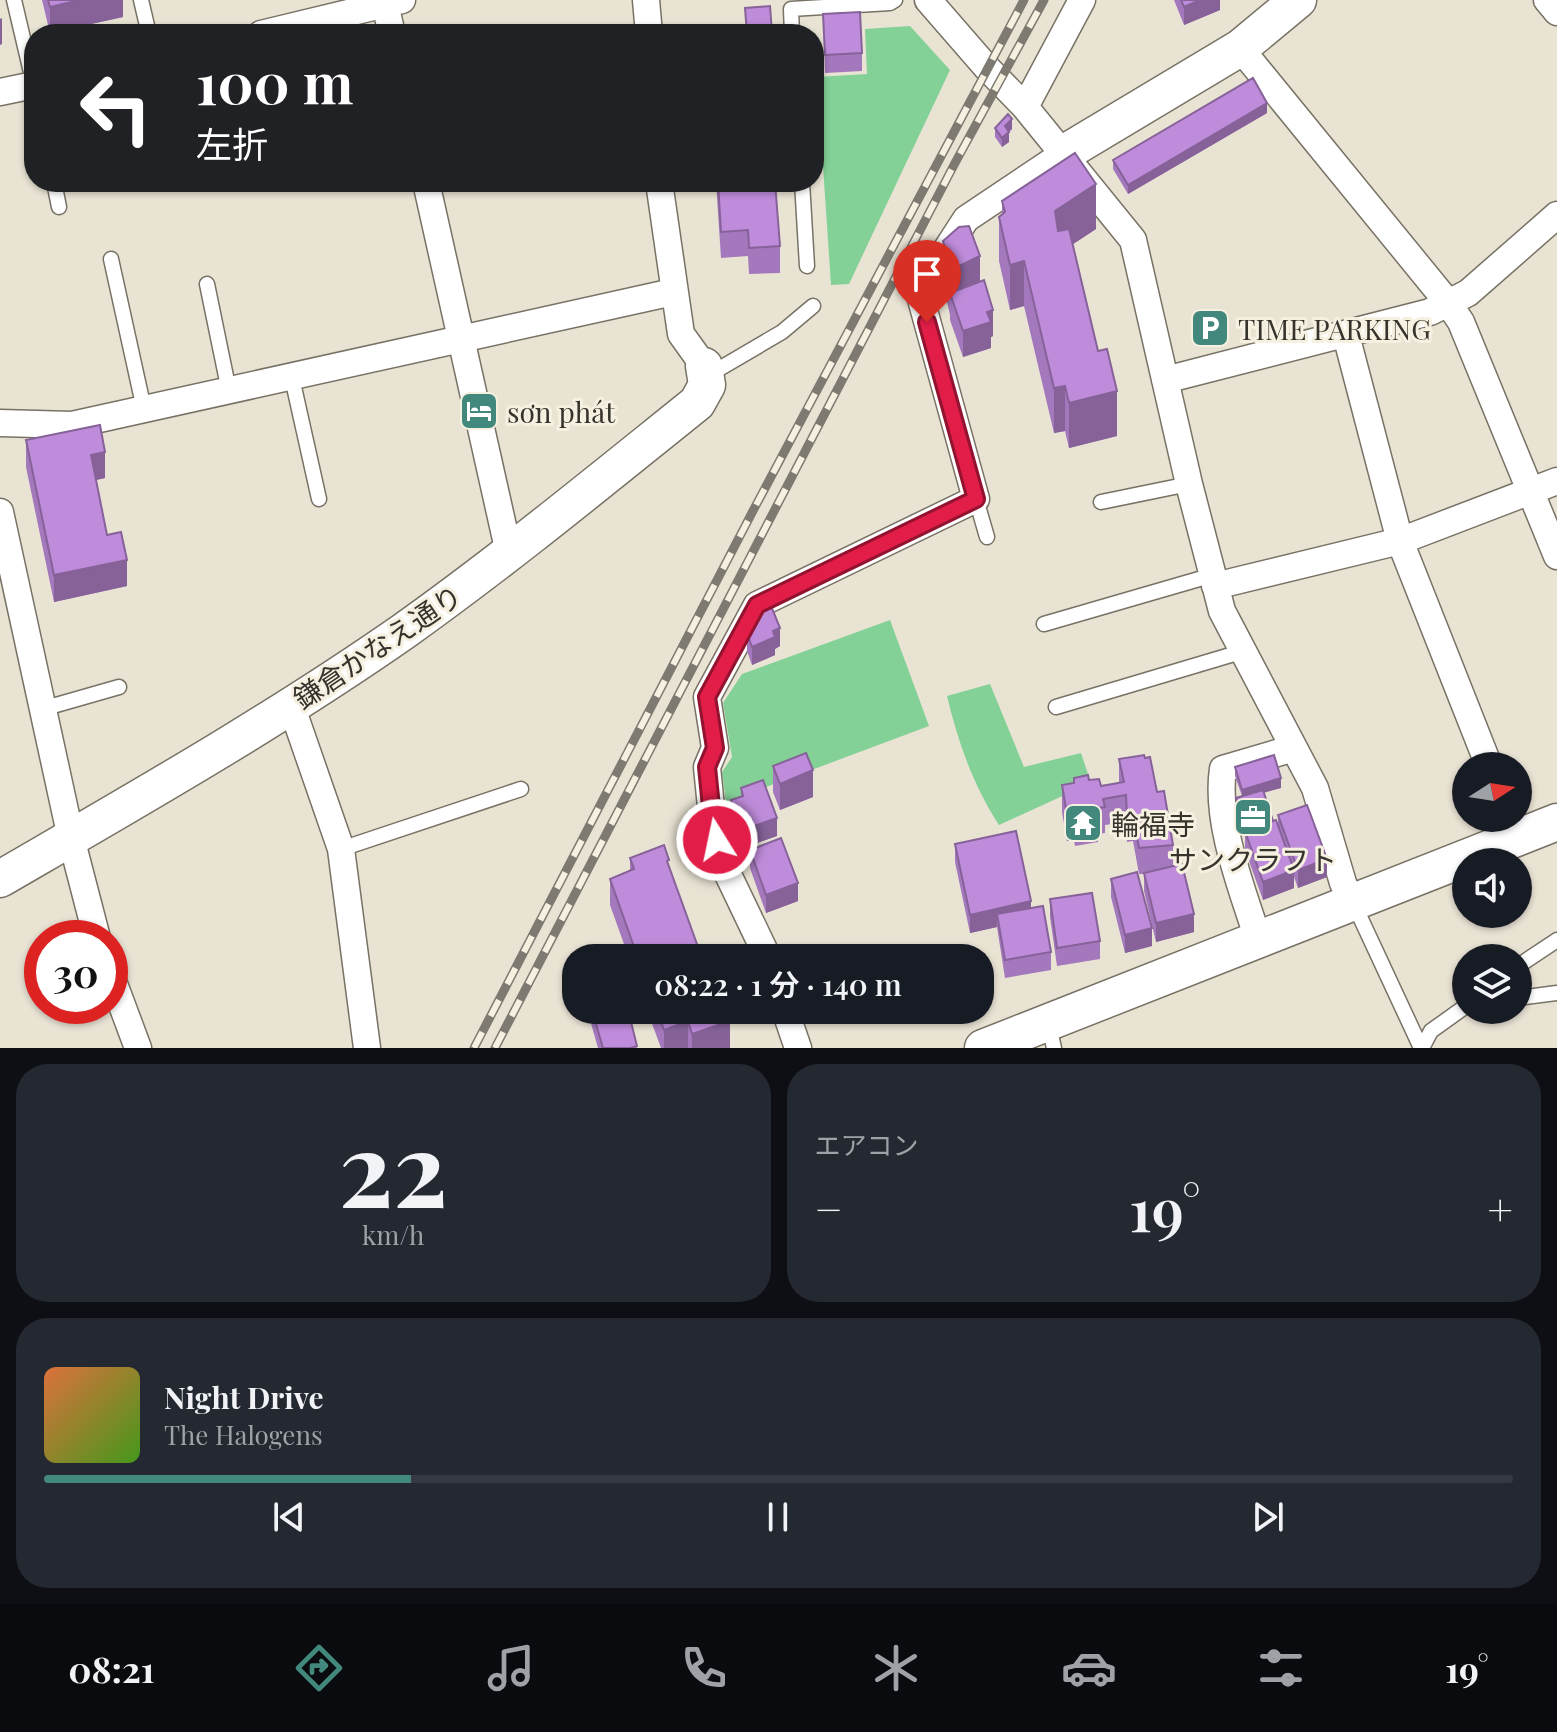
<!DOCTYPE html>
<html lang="ja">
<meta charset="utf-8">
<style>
body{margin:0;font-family:"Playfair Display","Noto Sans JP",serif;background:#242831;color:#f1f3f6;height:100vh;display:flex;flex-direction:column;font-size:30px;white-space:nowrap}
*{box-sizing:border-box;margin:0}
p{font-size:26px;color:#9ea1a6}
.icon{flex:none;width:44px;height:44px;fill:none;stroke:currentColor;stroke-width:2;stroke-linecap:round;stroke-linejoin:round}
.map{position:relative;height:1048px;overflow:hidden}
.details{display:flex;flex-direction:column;gap:16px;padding:16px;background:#0d0f14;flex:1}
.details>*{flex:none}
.hud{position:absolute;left:24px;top:24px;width:800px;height:168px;border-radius:32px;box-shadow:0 2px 6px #0004;background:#202124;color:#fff;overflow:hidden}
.needle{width:52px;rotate:78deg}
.fabs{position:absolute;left:1452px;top:752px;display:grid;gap:16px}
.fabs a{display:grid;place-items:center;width:80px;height:80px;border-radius:50%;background:#171b24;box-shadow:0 2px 6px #0004;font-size:40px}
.speed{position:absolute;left:24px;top:920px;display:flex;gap:16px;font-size:40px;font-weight:700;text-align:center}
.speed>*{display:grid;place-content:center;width:104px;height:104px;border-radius:50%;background:#171b24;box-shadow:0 2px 6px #0004;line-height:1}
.speed .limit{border:12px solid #d22;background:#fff;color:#111}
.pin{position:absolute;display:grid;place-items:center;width:68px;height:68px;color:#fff;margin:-82px -34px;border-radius:50% 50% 50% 0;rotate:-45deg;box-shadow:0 0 8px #0007}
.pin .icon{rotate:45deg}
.me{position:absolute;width:88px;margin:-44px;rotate:350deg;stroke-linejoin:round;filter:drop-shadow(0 0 6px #0008)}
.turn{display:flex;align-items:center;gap:28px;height:168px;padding:0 40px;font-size:36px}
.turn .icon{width:104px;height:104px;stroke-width:2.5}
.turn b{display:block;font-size:56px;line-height:68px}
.big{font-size:60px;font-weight:600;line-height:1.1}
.details .widget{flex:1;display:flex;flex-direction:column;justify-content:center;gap:12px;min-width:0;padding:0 28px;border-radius:32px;background:#242831}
.details .dial{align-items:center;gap:0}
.dial b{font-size:104px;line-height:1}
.song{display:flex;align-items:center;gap:24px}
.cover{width:96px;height:96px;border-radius:12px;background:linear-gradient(135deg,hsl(20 70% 55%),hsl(100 70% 35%))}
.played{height:8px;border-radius:4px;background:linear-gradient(90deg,#43887d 25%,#363941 25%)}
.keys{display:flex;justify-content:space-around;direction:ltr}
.heat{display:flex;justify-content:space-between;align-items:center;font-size:44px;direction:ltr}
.details .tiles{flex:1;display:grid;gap:16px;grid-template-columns:1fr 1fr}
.widget:last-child{grid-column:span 2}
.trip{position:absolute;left:562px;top:944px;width:432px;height:80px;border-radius:32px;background:#171b24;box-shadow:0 2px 6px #0004;font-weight:600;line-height:80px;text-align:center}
.menu{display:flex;height:128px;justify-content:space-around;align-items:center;background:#090b0e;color:#9ea1a6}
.menu .icon{width:56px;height:56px}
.menu .on{color:#43887d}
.menu b{font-size:36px;color:#f1f3f6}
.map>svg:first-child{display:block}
.green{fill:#83d196}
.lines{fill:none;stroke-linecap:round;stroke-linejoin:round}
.lane-casing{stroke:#787265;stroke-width:17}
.street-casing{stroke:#787265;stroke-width:29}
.secondary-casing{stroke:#787265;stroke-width:39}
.lane{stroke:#fff;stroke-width:14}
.street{stroke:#fff;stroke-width:26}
.secondary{stroke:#fff;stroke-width:36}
.rail-casing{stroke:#7e7a71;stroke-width:9}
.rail{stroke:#f6f0e1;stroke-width:6;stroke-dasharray:18;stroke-linecap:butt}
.wall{fill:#a478bc}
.shaded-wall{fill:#866299}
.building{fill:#bf8cdb;stroke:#866299;stroke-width:2}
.route-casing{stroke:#92132f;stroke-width:20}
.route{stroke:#e11d48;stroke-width:14}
.labels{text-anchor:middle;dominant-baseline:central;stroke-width:6;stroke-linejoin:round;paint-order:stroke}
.poi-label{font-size:28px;fill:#36332d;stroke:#f6f0e1;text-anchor:start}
.street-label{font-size:28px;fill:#36332d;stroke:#f6f0e1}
</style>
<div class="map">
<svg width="1557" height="1048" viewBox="0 0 1557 1048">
<rect width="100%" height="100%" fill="#e9e3d4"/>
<path class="green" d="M910,26L950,70L849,284L831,285L817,77L867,74L865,29Z
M890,620L929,726L726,802L722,772L732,757L723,703L742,674Z
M990,684L1024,767L1081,753L1091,783L999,825C973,785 958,742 947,696Z"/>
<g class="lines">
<defs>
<path id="lane" d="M14,0L34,85
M141,0L149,34
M792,34L791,9L890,3L895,0
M54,182L59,207
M802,182L807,266
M111,259L144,409
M207,284L229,391
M707,376L782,332L813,306
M292,378L319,499
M976,499L987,537
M1101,502L1189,484
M1044,624L1213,575
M1056,707L1244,651
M42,709L119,687
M341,849L521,789
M1354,904L1421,1048
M1518,966L1557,940
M1518,998L1557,993
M1048,1022L1054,1048
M1422,1048L1431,1031L1466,1006"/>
<path id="street" d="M384,0L392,34
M646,0L649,34
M928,0L988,69L1025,107L1133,240L1189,484L1222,611L1315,788L1343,883L1353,904
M1547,0L1557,12
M261,34L402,0
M1240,48L1449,304L1461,322L1557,556
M0,92L34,85
M1025,107L1082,0
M426,182L509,553
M659,182L681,334L704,366
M1346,335L1400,541L1489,766
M1165,380L1430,312L1468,293L1557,215
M0,423L72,425L673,292
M0,512L71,838L97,938
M1215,586L1400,541L1557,481
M291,705L341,849L367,1048
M1258,939C1242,889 1215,822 1223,769L1294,748
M768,958L723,864L712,817L707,767L715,748L707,697L757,605L976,499L919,292L966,219L1063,154
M110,973L138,1048
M785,1010L798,1048"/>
<path id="secondary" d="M1063,154L1240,48L1298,0
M0,879C136,800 275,721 404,631C505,559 601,480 697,403L707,385L704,366
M983,1048L1557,822"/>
</defs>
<use href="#lane" class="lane-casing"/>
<use href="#street" class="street-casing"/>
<use href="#secondary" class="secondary-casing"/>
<use href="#lane" class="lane"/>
<use href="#street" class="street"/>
<use href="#secondary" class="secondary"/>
<defs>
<path id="rail" d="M474,1048L755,507L1024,0
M495,1048L955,163L1044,0"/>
</defs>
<use href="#rail" class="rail-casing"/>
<use href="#rail" class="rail"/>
</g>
<path class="wall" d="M42,0H123V17L50,33Z
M1174,0H1220V10L1184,25Z
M823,14L862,53V71L825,73Z
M1267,113L1128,194L1113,169V160Z
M995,128L1012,129L1009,132V142L1002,147L995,137Z
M716,182H775L780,246V273L749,274L748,256L721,258Z
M1002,201L1096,229L1073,244L1117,436L1069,448L1065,431L1054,433L1024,306L1010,310L999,261V217L1002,214Z
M943,241L980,281L993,336L991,337V348L963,357L950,320V315L943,285Z
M26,440L105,478L96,480L107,535L127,586L54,602L26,467Z
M747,633L780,646L775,649V655L752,665L747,651Z
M1119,759L1157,792L1173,845V866L1194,932L1156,942L1144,891V874H1139L1133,841L1127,842L1126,822L1105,825V833L1098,834V842L1075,846L1074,839L1067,841L1062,812V785L1089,780L1101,786L1119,783Z
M773,766L813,797L780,810L773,792Z
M1235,767L1281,788L1264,792L1273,821L1278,826V815L1327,877L1298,888L1294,877V888L1263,900L1245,850V835L1236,807V798L1242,796L1235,776Z
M741,788L777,836L742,848L731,818V800L741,796Z
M955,844L1031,908L1051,952V970L1005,978L997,927L970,933L955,862Z
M750,850L798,901L766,913L750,868Z
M630,858L669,868L702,958H629L610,905V879L630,871Z
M1111,879L1152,946L1125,953L1111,897Z
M1050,899L1100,941V959L1057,966L1050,917Z
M590,1010H628L637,1048H598L590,1020Z
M647,1010H726L730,1048H661Z"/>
<path class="shaded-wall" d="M80,0H123V17L50,33V7Z
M1200,0H1220V10L1184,25V7Z
M2,18V44L0,45V19Z
M1267,103V113L1128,194V185Z
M1012,119V129L1005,135V126Z
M1009,132V142L1002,147V138Z
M1096,184V229L1055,256V211Z
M980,256V301L951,294V270Z
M1024,261V306L1010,310V265Z
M993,310V336L991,337V348L963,357V331L987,312Z
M1065,386V431L1054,433V388Z
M1117,391V436L1069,448V403Z
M105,452V478L91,481V455Z
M127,560V586L54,602V575Z
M780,628V646L775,649V655L752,665V647L773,631Z
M813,770V797L780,810V784Z
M1281,778V788L1242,799V790Z
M1074,813V839L1067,841V814Z
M777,818V836L742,848V830Z
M1327,859V877L1298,888V870Z
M1294,870V888L1263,900V882Z
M798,883V901L766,913V895Z
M1031,901V920L997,914V927L970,933V915Z
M1194,914V932L1156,942V923Z
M1152,928V946L1125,953V935Z
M688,1021V1048H664V1030Z
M730,1021V1048H692V1034Z"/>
<path class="building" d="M48,0H80L50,7Z
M1181,0H1200L1184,7Z
M770,6L772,32L747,34L745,8Z
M860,12L862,53L825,55L823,14Z
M1253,78L1267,103L1128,185L1113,160Z
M1008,114L1012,119L1005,126L1009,132L1002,138L995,128Z
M1075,153L1096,184L1055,211L1058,231L1069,229L1098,351L1107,349L1117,391L1069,403L1065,386L1054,388L1024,261L1010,265L999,217L1005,212L1002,201Z
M718,182H775L780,246L749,248L748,230L721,232Z
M969,226L980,256L951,270L943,241L959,227Z
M984,280L993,310L987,312L991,322L963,331L950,293Z
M100,425L105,452L91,455L107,535L121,532L127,560L54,575L26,440Z
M767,596L780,628L773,631L775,637L752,647L747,633Z
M806,753L813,770L780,784L773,766Z
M1144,755L1145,758L1150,757L1157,792L1164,791L1173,845L1139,848L1133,815H1127L1126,795L1103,799L1105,807L1097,808L1098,815L1075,819L1074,813L1067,814L1062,785L1074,783V778L1088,775L1089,780L1099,779L1101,786L1124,782L1119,759Z
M1274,755L1281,778L1242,790L1235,767Z
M763,780L777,818L742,830L731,800L743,796L741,788Z
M1263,790L1273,821L1246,831L1236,798Z
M1307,805L1327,859L1298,870L1278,815Z
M1276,820L1294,870L1263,882L1245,831Z
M1016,831L1031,901L970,915L955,844Z
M781,838L798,883L766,895L750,850Z
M664,845L669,860L667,861L702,958H638L610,879L634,869L630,858Z
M1182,864L1194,914L1156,923L1144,873Z
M1137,872L1152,928L1125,935L1111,879Z
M1092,893L1100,941L1057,948L1050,899Z
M1043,906L1051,952L1005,960L997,914Z
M592,1010H628L637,1046L630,1048H603Z
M657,1010H726L730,1021L692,1034L688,1021L664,1030Z"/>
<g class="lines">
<defs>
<path id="route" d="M717,840L712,817L707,767L715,748L707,697L757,605L976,499L927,322"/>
</defs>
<use href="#route" class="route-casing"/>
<use href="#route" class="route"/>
</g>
<defs>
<symbol id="parking-square" viewBox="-11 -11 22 22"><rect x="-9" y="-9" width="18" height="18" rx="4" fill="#43887d" stroke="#f6f0e1"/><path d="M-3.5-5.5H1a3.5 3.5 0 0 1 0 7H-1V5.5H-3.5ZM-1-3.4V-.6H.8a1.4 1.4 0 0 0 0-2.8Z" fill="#fff"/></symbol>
<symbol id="hotel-square" viewBox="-11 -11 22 22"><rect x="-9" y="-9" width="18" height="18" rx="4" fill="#43887d" stroke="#f6f0e1"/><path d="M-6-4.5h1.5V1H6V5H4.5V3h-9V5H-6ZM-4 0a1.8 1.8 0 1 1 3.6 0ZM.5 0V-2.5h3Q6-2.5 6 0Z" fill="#fff"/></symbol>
<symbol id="office-square" viewBox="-11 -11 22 22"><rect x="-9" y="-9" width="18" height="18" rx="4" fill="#43887d" stroke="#f6f0e1"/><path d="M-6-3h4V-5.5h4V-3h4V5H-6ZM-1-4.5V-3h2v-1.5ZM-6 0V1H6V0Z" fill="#fff"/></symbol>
<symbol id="temple-square" viewBox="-11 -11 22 22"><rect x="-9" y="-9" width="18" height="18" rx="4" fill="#43887d" stroke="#f6f0e1"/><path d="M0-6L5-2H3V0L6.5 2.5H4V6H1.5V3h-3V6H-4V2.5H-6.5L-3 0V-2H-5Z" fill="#fff"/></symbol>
</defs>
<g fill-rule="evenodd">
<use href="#parking-square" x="1188" y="306" width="44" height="44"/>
<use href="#hotel-square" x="457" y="389" width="44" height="44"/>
<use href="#office-square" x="1231" y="795" width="44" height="44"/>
<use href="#temple-square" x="1061" y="801" width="44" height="44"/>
</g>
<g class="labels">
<g class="poi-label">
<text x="1238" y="328">TIME PARKING</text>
<text x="507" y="411">sơn phát</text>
<text x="1111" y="823">輪福寺</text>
<text x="1253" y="858" text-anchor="middle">サンクラフト</text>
</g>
<g class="street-label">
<text transform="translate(377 646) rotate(-34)">鎌倉かなえ通り</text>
</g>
</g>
</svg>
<div class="fabs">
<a><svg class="needle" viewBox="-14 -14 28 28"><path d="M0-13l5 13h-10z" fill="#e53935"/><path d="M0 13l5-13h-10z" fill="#9ea1a6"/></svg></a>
<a><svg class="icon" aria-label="sound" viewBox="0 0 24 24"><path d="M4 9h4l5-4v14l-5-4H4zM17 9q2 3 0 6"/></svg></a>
<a><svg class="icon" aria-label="layers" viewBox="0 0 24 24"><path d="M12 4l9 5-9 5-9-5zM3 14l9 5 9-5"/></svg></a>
</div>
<div class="speed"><div class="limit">30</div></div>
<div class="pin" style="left:927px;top:322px;background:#d93025"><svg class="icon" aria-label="arrive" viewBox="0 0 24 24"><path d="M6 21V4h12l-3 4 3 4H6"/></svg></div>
<svg class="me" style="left:717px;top:840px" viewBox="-20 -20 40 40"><circle r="17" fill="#e11d48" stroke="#fff" stroke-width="3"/><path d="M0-11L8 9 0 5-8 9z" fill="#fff"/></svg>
<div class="trip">08:22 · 1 分 · 140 m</div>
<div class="hud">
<div class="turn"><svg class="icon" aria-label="left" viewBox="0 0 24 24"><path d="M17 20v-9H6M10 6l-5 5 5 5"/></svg><div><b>100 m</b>左折</div></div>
</div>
</div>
<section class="details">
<div class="tiles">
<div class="widget dial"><b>22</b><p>km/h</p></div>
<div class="widget"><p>エアコン</p>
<div class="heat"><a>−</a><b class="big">19°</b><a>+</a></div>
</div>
<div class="widget">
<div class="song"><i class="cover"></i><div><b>Night Drive</b><p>The Halogens</p></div></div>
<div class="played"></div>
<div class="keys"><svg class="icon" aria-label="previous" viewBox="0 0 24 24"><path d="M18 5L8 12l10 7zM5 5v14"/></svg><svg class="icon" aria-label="pause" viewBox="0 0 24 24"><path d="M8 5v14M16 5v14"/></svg><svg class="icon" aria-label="next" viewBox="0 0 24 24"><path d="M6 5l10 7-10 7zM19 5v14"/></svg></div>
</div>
</div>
</section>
<nav class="menu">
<b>08:21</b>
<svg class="icon on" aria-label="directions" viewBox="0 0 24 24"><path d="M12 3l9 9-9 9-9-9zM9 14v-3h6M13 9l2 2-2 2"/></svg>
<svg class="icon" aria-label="music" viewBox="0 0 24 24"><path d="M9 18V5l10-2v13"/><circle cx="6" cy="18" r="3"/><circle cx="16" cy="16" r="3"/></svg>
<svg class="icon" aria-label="phone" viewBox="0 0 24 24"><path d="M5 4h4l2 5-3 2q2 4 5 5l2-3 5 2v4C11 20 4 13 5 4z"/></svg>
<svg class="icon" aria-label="climate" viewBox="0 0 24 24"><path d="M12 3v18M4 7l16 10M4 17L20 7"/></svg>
<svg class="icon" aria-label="car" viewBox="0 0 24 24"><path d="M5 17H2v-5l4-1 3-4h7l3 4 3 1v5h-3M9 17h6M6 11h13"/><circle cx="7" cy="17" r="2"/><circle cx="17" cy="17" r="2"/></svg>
<svg class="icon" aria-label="filters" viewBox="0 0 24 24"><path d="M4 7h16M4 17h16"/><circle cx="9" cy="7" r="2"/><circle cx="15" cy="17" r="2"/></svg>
<b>19°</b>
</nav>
